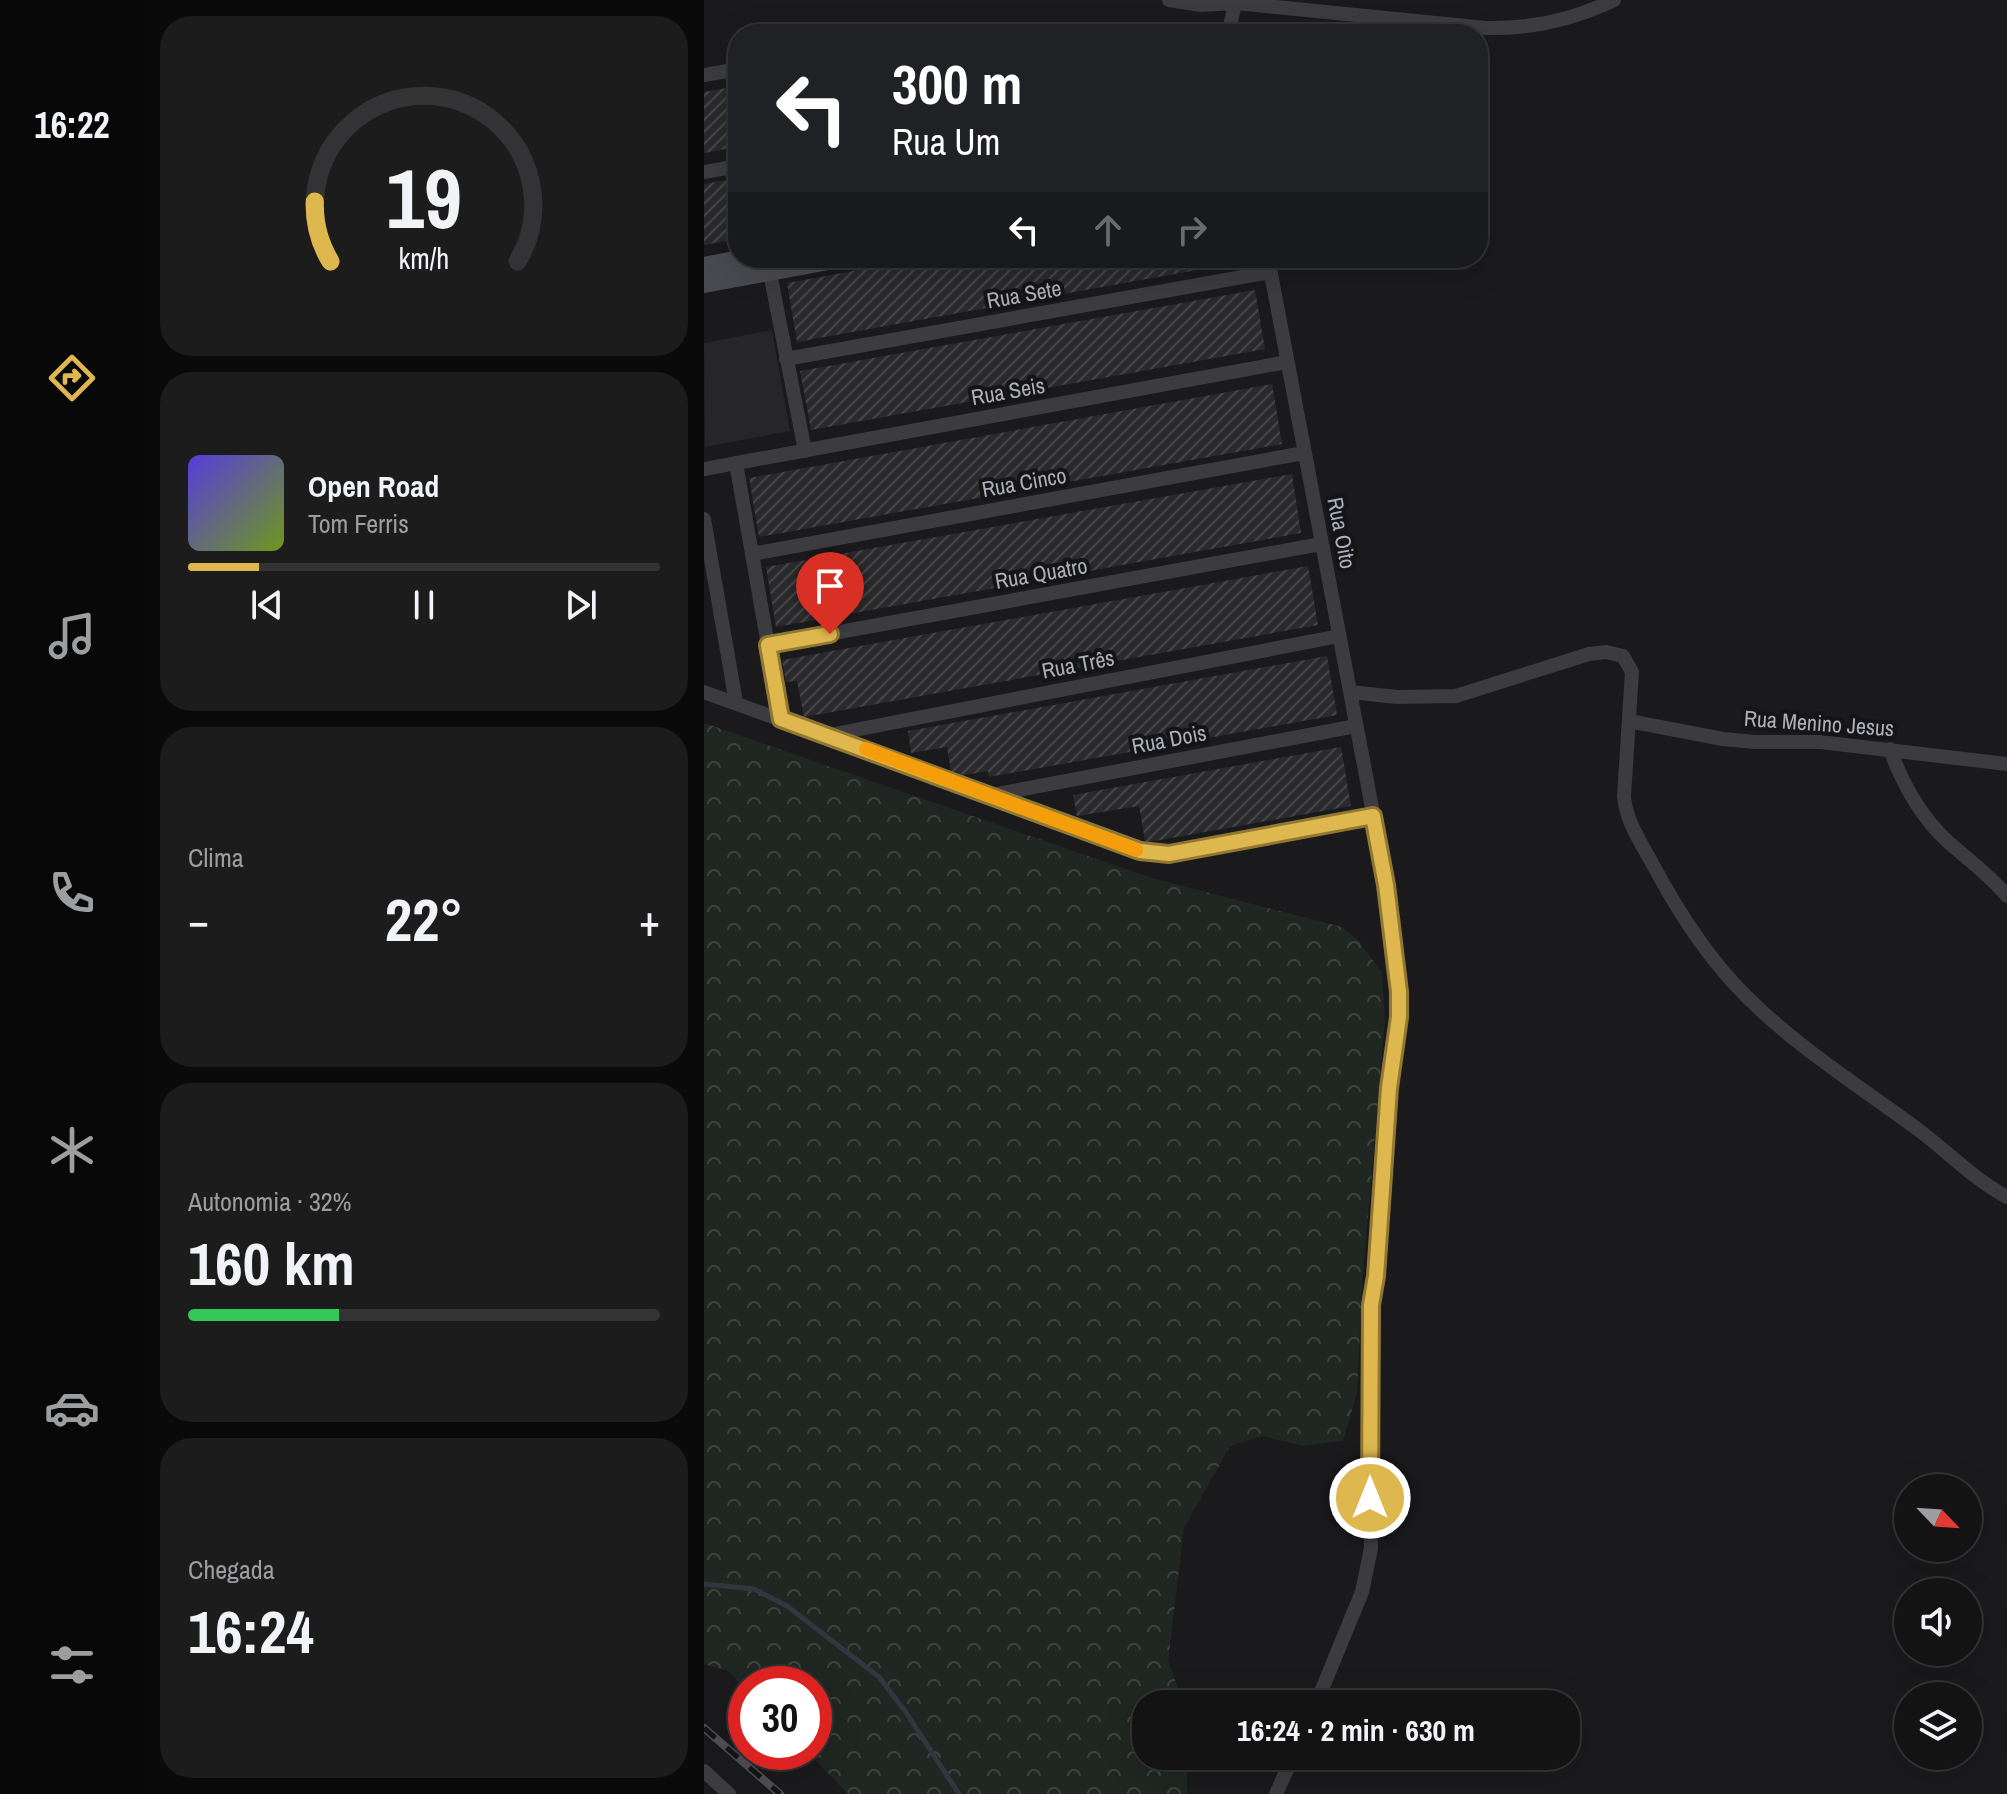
<!DOCTYPE html>
<html lang="pt">
<meta charset="utf-8">
<style>
body{margin:0;font-family:"Archivo Narrow",sans-serif;background:#1d1c1d;color:#f1f3f6;height:100vh;display:flex;flex-direction:column;font-size:30px;white-space:nowrap}
*{box-sizing:border-box;margin:0}
p{font-size:26px;color:#9d9ea0}
.icon{flex:none;width:44px;height:44px;fill:none;stroke:currentColor;stroke-width:2;stroke-linecap:round;stroke-linejoin:round}
.map{position:relative;flex:1;overflow:hidden}
.panel{display:flex;flex-direction:column;gap:16px;padding:16px;background:#0b0a0b;width:560px}
.panel>*{flex:none}
.hud{position:absolute;left:24px;top:24px;width:760px;height:244px;border-radius:32px;box-shadow:0 8px 32px #0002,0 0 0 2px #333234;background:#202124;color:#fff;overflow:hidden}
.needle{width:52px;rotate:115deg}
.controls{position:absolute;left:1190px;top:1474px;display:grid;gap:16px}
.controls a{display:grid;place-items:center;width:88px;height:88px;border-radius:50%;background:#141314;box-shadow:0 8px 32px #0002,0 0 0 2px #333234;font-size:40px}
.speed{position:absolute;left:24px;top:1666px;display:flex;gap:16px;font-size:40px;font-weight:700;text-align:center}
.speed>*{display:grid;place-content:center;width:104px;height:104px;border-radius:50%;background:#141314;box-shadow:0 8px 32px #0002,0 0 0 2px #333234;line-height:1}
.speed .limit{border:12px solid #d22;background:#fff;color:#111}
.pin{position:absolute;display:grid;place-items:center;width:68px;height:68px;color:#fff;margin:-82px -34px;border-radius:50% 50% 50% 0;rotate:-45deg;box-shadow:0 0 8px #0007}
.pin .icon{rotate:45deg}
.me{position:absolute;width:88px;margin:-44px;rotate:0deg;stroke-linejoin:round;filter:drop-shadow(0 0 6px #0008)}
.turn{display:flex;align-items:center;gap:28px;height:168px;padding:0 32px;font-size:36px}
.turn .icon{width:104px;height:104px;stroke-width:2.5}
.turn b{display:block;font-size:56px;line-height:68px}
.lanes{display:flex;align-items:center;height:76px;padding:0 32px;background:#0003;justify-content:center;gap:40px;direction:ltr}
.lanes .off{opacity:.35}
.big{font-size:60px;font-weight:800;line-height:1.1}
.panel .widget{flex:1;display:flex;flex-direction:column;justify-content:center;gap:12px;min-width:0;padding:0 28px;border-radius:32px;background:#1d1c1d}
.panel .dial{align-items:center;gap:0}
.dial svg{height:208px;overflow:visible;fill:none;stroke:#333234;stroke-width:7;stroke-linecap:round;text-anchor:middle}
.dial text{fill:#f1f3f6;stroke:none}
.song{display:flex;align-items:center;gap:24px}
.cover{width:96px;height:96px;border-radius:12px;background:linear-gradient(135deg,hsl(250 70% 55%),hsl(80 70% 35%))}
.played{height:8px;border-radius:4px;background:linear-gradient(90deg,#deb84f 15%,#333234 15%)}
.keys{display:flex;justify-content:space-around;direction:ltr}
.heat{display:flex;justify-content:space-between;align-items:center;font-size:44px;direction:ltr}
.charge{height:12px;border-radius:6px;background:linear-gradient(90deg,#34c759 32%,#333234 0)}
.trip{position:absolute;left:428px;top:1690px;width:448px;height:80px;border-radius:32px;background:#141314;box-shadow:0 8px 32px #0002,0 0 0 2px #333234;font-weight:800;line-height:80px;text-align:center}
main{display:flex;flex:1;min-height:0}
.menu{display:flex;flex-direction:column;width:144px;justify-content:space-around;align-items:center;background:#080808;color:#9d9ea0}
.menu .icon{width:56px;height:56px}
.menu .on{color:#deb84f}
.menu b{font-size:36px;color:#f1f3f6}
.map>svg:first-child{display:block}
.built{fill:#262528}
.forest{fill:url(#forest-crowns)}
.lines{fill:none;stroke-linecap:round;stroke-linejoin:round}
.stream{stroke:#31373e;stroke-width:5}
.building{fill:url(#building-hatch)}
.street{stroke:#3b3b40;stroke-width:14}
.secondary{stroke:#494a50;stroke-width:20}
.rail-casing{stroke:#4e4f55;stroke-width:8}
.rail{stroke:#151416;stroke-width:5;stroke-dasharray:15;stroke-linecap:butt}
.route-casing{stroke:#907833;stroke-width:20}
.route{stroke:#deb84f;stroke-width:14}
.slow{stroke:#f59e0b;stroke-width:14}
.labels{text-anchor:middle;dominant-baseline:central;stroke-width:8;stroke-linejoin:round;paint-order:stroke}
.street-label{font-size:22px;fill:#adb0b9;stroke:#151416}
</style>
<main>
<nav class="menu">
<b>16:22</b>
<svg class="icon on" aria-label="directions" viewBox="0 0 24 24"><path d="M12 3l9 9-9 9-9-9zM9 14v-3h6M13 9l2 2-2 2"/></svg>
<svg class="icon" aria-label="music" viewBox="0 0 24 24"><path d="M9 18V5l10-2v13"/><circle cx="6" cy="18" r="3"/><circle cx="16" cy="16" r="3"/></svg>
<svg class="icon" aria-label="phone" viewBox="0 0 24 24"><path d="M5 4h4l2 5-3 2q2 4 5 5l2-3 5 2v4C11 20 4 13 5 4z"/></svg>
<svg class="icon" aria-label="climate" viewBox="0 0 24 24"><path d="M12 3v18M4 7l16 10M4 17L20 7"/></svg>
<svg class="icon" aria-label="car" viewBox="0 0 24 24"><path d="M5 17H2v-5l4-1 3-4h7l3 4 3 1v5h-3M9 17h6M6 11h13"/><circle cx="7" cy="17" r="2"/><circle cx="17" cy="17" r="2"/></svg>
<svg class="icon" aria-label="filters" viewBox="0 0 24 24"><path d="M4 7h16M4 17h16"/><circle cx="9" cy="7" r="2"/><circle cx="15" cy="17" r="2"/></svg>
</nav>
<section class="panel">
<div class="widget dial"><svg viewBox="0 0 100 80">
<path d="M14 69A42 42 0 1 1 86 69"/>
<path d="M14 69A42 42 0 0 1 8 46" stroke="#deb84f"/>
<text x="50" y="56" font-size="32" font-weight="700">19</text>
<text x="50" y="72" font-size="11">km/h</text>
</svg></div>
<div class="widget">
<div class="song"><i class="cover"></i><div><b>Open Road</b><p>Tom Ferris</p></div></div>
<div class="played"></div>
<div class="keys"><svg class="icon" aria-label="previous" viewBox="0 0 24 24"><path d="M18 5L8 12l10 7zM5 5v14"/></svg><svg class="icon" aria-label="pause" viewBox="0 0 24 24"><path d="M8 5v14M16 5v14"/></svg><svg class="icon" aria-label="next" viewBox="0 0 24 24"><path d="M6 5l10 7-10 7zM19 5v14"/></svg></div>
</div>
<div class="widget"><p>Clima</p>
<div class="heat"><a>−</a><b class="big">22°</b><a>+</a></div>
</div>
<div class="widget"><p>Autonomia · 32%</p><b class="big">160 km</b><div class="charge"></div></div>
<div class="widget"><p>Chegada</p><b class="big">16:24</b></div>
</section>
<div class="map">
<svg width="1303" height="1794" viewBox="0 0 1303 1794">
<defs>
<pattern id="forest-crowns" width="20" height="18" patternUnits="userSpaceOnUse" patternTransform="scale(2)"><rect width="20" height="18" fill="#202621"/><path d="M2 6a3 3 0 1 1 6 0M12 15a3 3 0 1 1 6 0" fill="none" stroke="#3e433f"/></pattern>
<pattern id="building-hatch" width="6" height="6" patternUnits="userSpaceOnUse" patternTransform="scale(2)"><rect width="6" height="6" fill="#2a2a2c"/><path d="M-1 1l2-2M0 6l6-6M5 7l2-2" fill="none" stroke="#464648"/></pattern>
</defs>
<rect width="100%" height="100%" fill="#1a191b"/>
<path class="built" d="M68,330L86,431L1,447L0,343Z"/>
<path class="forest" d="M0,723L448,878L638,927L655,941L678,973L681,1022L658,1286L653,1393L639,1441L599,1446L558,1436L526,1446L480,1528L464,1661L476,1693L477,1704H442V1756H483V1794H144L104,1752H110V1684H42V1689L24,1671L0,1664Z"/>
<g class="lines">
<path class="stream" d="M0,1584L50,1589L83,1606L175,1677L201,1711L255,1794"/>
</g>
<path class="building" d="M34,86V147L0,153V92Z
M34,178V239L0,245V184Z
M220,258H395V264L432,258H525L526,264L93,342L83,283Z
M551,290L561,349L107,430L96,371Z
M568,384L578,444L55,537L45,478Z
M588,474L597,533L72,627L62,567Z
M604,566L614,625L100,717L93,681L82,682L78,660Z
M623,656L633,715L285,777L284,771L260,775L247,771L243,747L207,753L204,731Z
M637,747L647,806L445,842L441,841L435,806L373,816L369,795Z"/>
<g class="lines">
<path class="street" d="M465,0L497,5L532,3L782,28C828,29 869,20 910,0
M524,34L532,0
M0,75L34,69
M0,172L34,166
M63,258L101,451
M564,258L676,850L695,992V1017L685,1088L666,1326L667,1548L658,1592L612,1704
M82,359L566,272
M32,463L77,719
M0,469L583,362
M0,519L32,702
M48,554L600,453
M64,645L617,544
M0,692L448,854H465L669,816
M646,692L693,697L752,696L885,654L902,652L919,656L928,672L920,796C922,821 936,841 948,863C973,910 1005,960 1043,997C1094,1048 1158,1088 1216,1131C1245,1153 1271,1180 1303,1197
M925,721L1019,739L1051,742H1116L1303,764
M125,735L635,636
M1186,749C1198,783 1216,815 1242,840C1263,859 1285,874 1303,896
M288,795L652,726
M0,1771L25,1794
M572,1794L589,1756"/>
<path class="secondary" d="M0,267L46,258
M0,283L135,258"/>
<defs>
<path id="rail" d="M0,1728L76,1794"/>
</defs>
<use href="#rail" class="rail-casing"/>
<use href="#rail" class="rail"/>
</g>
<g class="lines">
<defs>
<path id="route" d="M126,634L64,645L77,719L436,851L465,854L669,816L682,885L695,992V1017L685,1088L672,1276L667,1305L666,1498"/>
</defs>
<use href="#route" class="route-casing"/>
<use href="#route" class="route"/>
<path class="slow" d="M162,749L432,850"/>
</g>
<g class="labels">
<g class="street-label">
<text transform="translate(320 294) rotate(-10)">Rua Sete</text>
<text transform="translate(304 391) rotate(-10)">Rua Seis</text>
<text transform="translate(320 482) rotate(-10)">Rua Cinco</text>
<text transform="translate(638 533) rotate(79)">Rua Oito</text>
<text transform="translate(337 573) rotate(-10)">Rua Quatro</text>
<text transform="translate(374 664) rotate(-11)">Rua Três</text>
<text transform="translate(1115 723) rotate(4)">Rua Menino Jesus</text>
<text transform="translate(465 739) rotate(-11)">Rua Dois</text>
</g>
</g>
</svg>
<div class="controls">
<a><svg class="needle" viewBox="-14 -14 28 28"><path d="M0-13l5 13h-10z" fill="#e53935"/><path d="M0 13l5-13h-10z" fill="#9d9ea0"/></svg></a>
<a><svg class="icon" aria-label="sound" viewBox="0 0 24 24"><path d="M4 9h4l5-4v14l-5-4H4zM17 9q2 3 0 6"/></svg></a>
<a><svg class="icon" aria-label="layers" viewBox="0 0 24 24"><path d="M12 4l9 5-9 5-9-5zM3 14l9 5 9-5"/></svg></a>
</div>
<div class="speed"><div class="limit">30</div></div>
<div class="pin" style="left:126px;top:634px;background:#d93025"><svg class="icon" aria-label="arrive" viewBox="0 0 24 24"><path d="M6 21V4h12l-3 4 3 4H6"/></svg></div>
<svg class="me" style="left:666px;top:1498px" viewBox="-20 -20 40 40"><circle r="17" fill="#deb84f" stroke="#fff" stroke-width="3"/><path d="M0-11L8 9 0 5-8 9z" fill="#fff"/></svg>
<div class="trip">16:24 · 2 min · 630 m</div>
<div class="hud">
<div class="turn"><svg class="icon" aria-label="left" viewBox="0 0 24 24"><path d="M17 20v-9H6M10 6l-5 5 5 5"/></svg><div><b>300 m</b>Rua Um</div></div>
<div class="lanes"><svg class="icon" aria-label="left" viewBox="0 0 24 24"><path d="M17 20v-9H6M10 6l-5 5 5 5"/></svg><svg class="icon off" aria-label="ahead" viewBox="0 0 24 24"><path d="M12 20V5M6 11l6-6 6 6"/></svg><svg class="icon off" aria-label="right" viewBox="0 0 24 24"><path d="M7 20v-9h11M14 6l5 5-5 5"/></svg></div>
</div>
</div>
</main>
